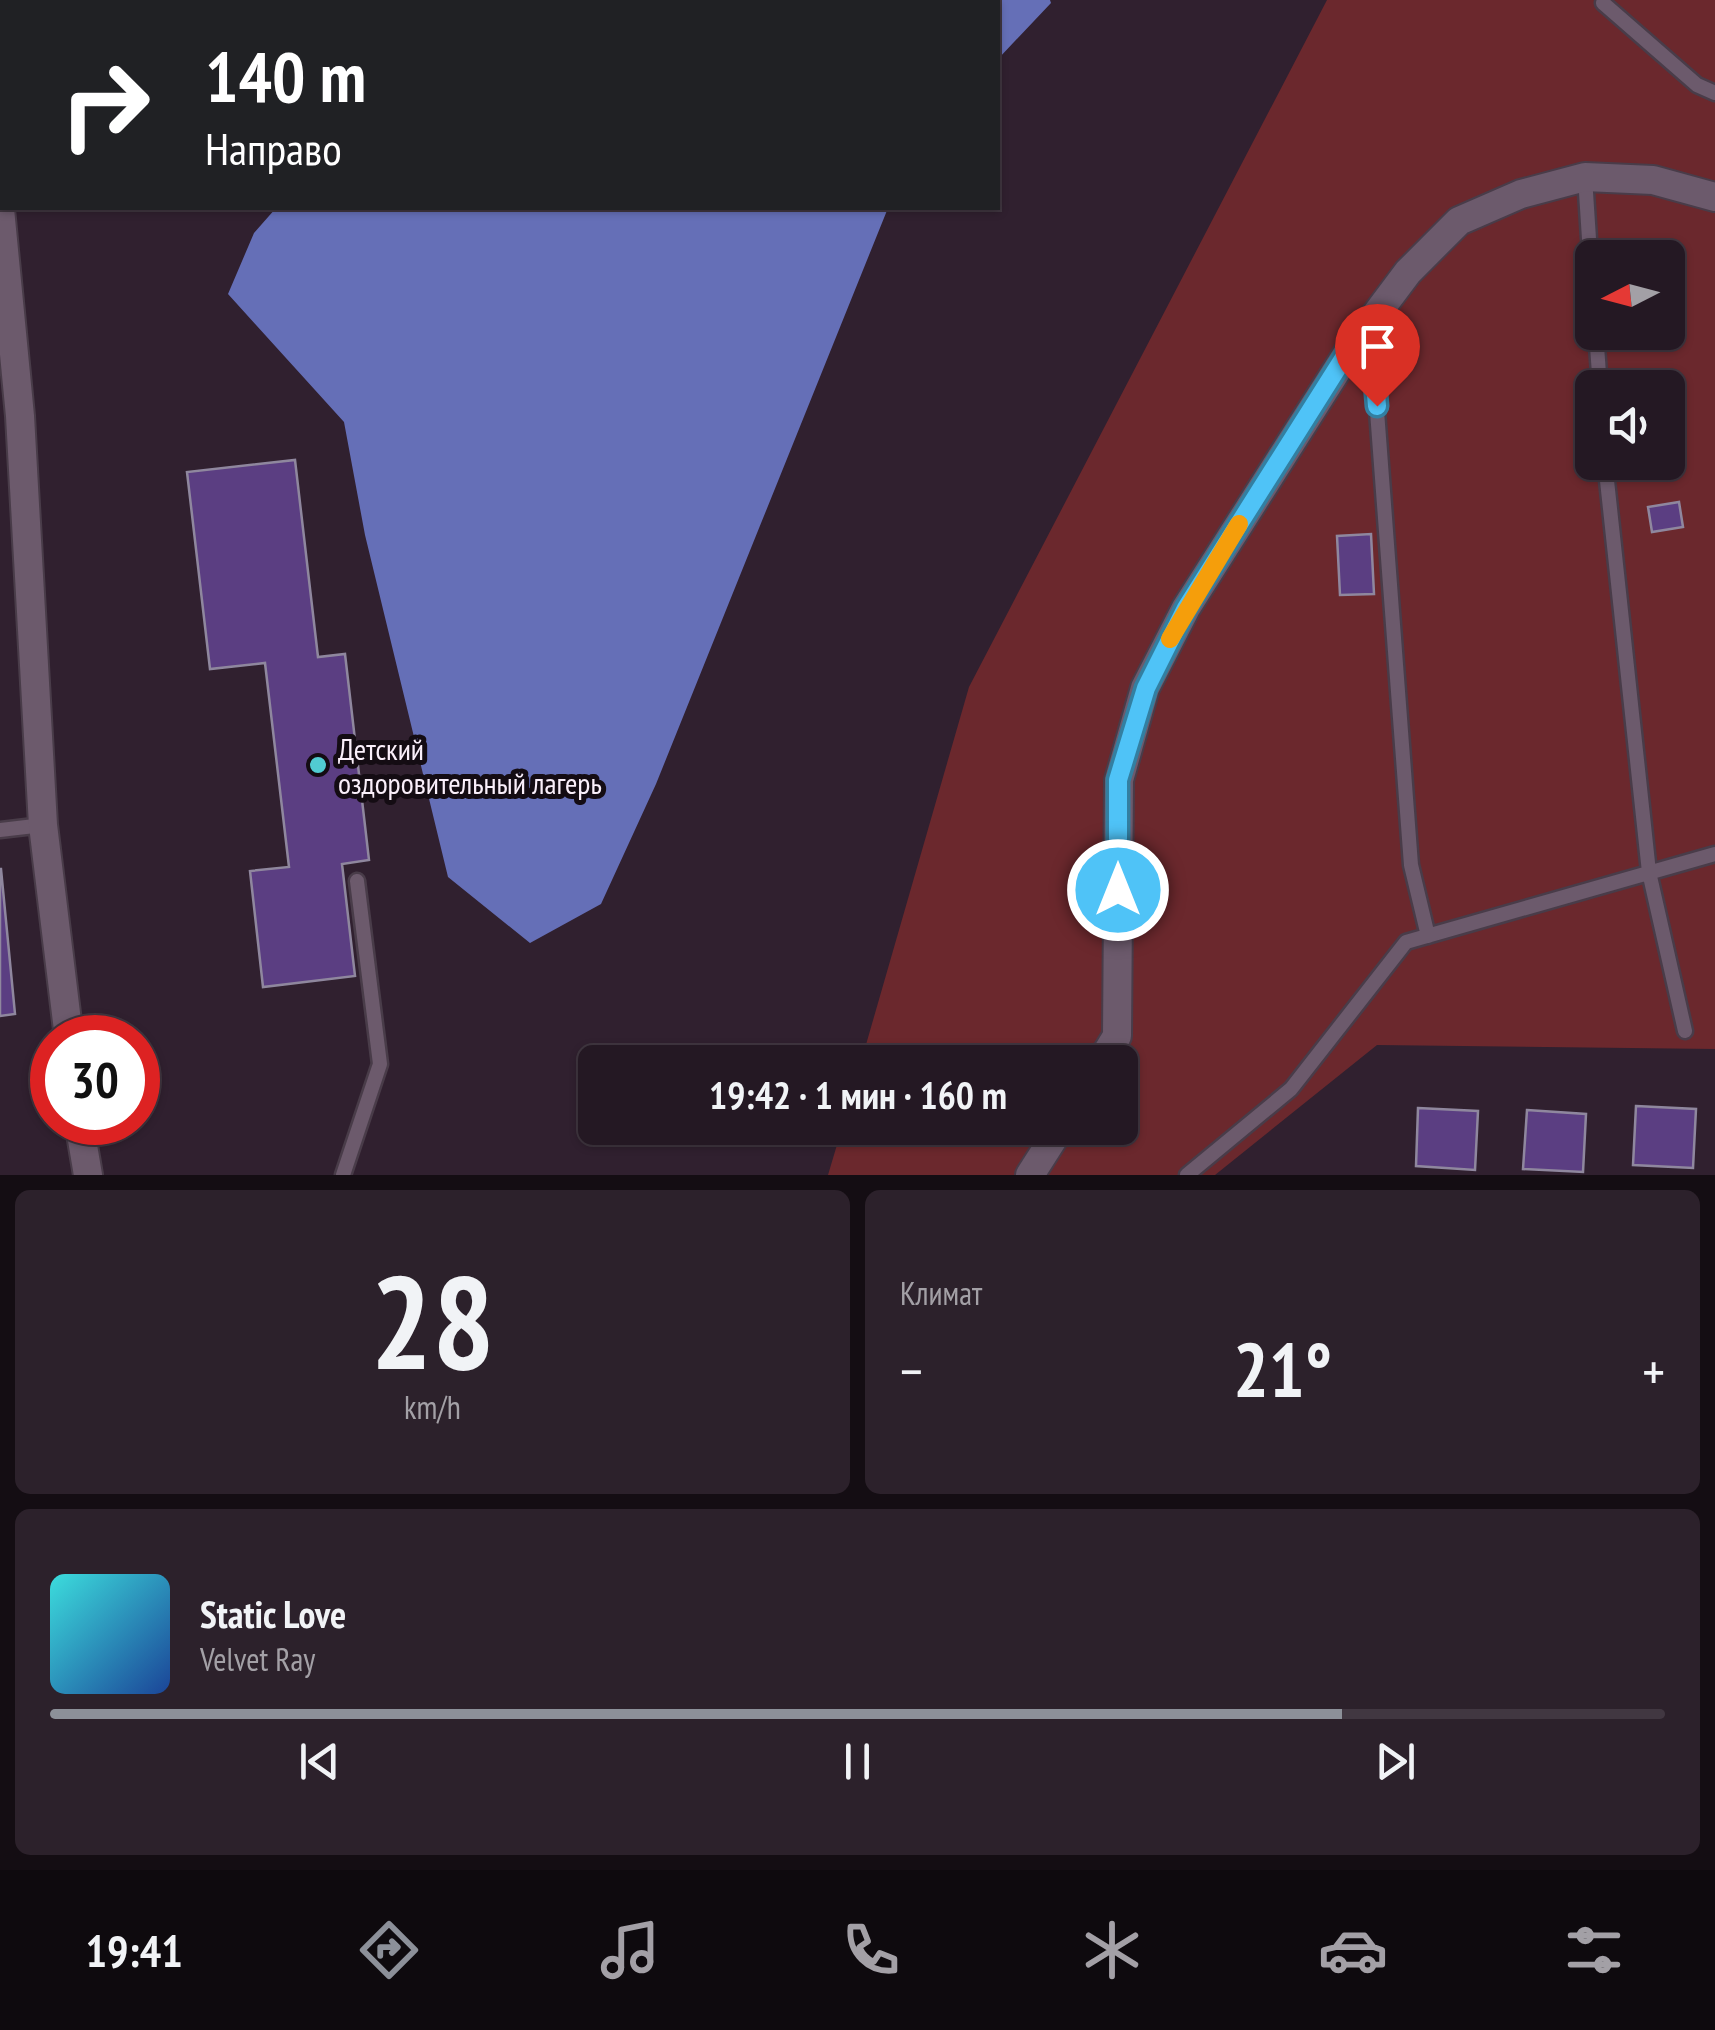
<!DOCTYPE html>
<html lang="ru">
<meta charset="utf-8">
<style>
body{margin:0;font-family:"PT Sans Narrow",sans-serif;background:#2c212b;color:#f1f3f6;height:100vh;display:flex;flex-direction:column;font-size:38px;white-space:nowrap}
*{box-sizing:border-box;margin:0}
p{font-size:32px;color:#a3a0a6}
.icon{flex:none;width:55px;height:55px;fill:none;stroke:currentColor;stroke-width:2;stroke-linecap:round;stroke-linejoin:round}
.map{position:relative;height:1175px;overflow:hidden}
.sheet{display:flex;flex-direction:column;gap:15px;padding:15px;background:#140d13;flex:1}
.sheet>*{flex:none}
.banner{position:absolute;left:0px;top:0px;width:1000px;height:210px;box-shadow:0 2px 8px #0004,0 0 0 2px #413741;background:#202124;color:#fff;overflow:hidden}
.needle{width:65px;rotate:264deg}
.fabs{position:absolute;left:1575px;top:240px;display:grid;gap:20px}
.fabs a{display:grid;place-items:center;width:110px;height:110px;border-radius:15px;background:#241823;box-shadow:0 2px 8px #0004,0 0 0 2px #413741;font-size:50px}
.speed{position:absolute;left:30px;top:1015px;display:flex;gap:20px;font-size:50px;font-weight:700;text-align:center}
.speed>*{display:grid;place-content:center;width:130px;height:130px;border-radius:50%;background:#241823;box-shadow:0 2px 8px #0004,0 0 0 2px #413741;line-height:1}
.speed .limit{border:15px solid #d22;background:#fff;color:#111}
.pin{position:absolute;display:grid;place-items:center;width:85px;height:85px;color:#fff;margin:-102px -42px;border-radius:50% 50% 50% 0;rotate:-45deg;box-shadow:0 0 10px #0007}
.pin .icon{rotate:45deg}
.me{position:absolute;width:110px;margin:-55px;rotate:0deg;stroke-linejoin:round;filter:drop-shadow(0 0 8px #0008)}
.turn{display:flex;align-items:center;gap:35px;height:210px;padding:0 40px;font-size:45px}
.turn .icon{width:130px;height:130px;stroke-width:2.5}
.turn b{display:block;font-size:70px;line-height:85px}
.big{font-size:75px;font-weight:700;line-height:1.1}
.sheet .tile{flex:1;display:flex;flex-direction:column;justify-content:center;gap:15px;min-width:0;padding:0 35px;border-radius:15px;background:#2c212b}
.sheet .dial{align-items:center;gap:0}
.dial b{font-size:130px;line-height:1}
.song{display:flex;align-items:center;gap:30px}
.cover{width:120px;height:120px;border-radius:15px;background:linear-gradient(135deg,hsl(180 70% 55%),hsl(220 70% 35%))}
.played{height:10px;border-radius:5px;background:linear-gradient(90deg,#8c9099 80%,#413741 80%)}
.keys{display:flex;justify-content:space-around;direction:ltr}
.heat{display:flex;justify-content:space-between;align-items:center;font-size:55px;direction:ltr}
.sheet .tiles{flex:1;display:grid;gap:15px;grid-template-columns:1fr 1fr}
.tile:last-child{grid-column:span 2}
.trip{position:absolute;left:578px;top:1045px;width:560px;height:100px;border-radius:15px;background:#241823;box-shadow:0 2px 8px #0004,0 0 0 2px #413741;font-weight:700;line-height:100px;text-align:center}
.tab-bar{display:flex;height:160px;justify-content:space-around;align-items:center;background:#0e0a0e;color:#a3a0a6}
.tab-bar .icon{width:70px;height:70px}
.tab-bar .active{color:#8c9099}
.tab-bar b{font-size:45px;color:#f1f3f6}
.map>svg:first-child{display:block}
.green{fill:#6b282d;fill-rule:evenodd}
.water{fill:#656fb7}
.building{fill:#5b3e82;stroke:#8f879e;stroke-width:2.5}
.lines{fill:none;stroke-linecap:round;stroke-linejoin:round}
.service-casing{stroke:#493c49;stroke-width:19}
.minor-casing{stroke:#493c49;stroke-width:32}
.path{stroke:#827481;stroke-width:5;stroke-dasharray:5 8;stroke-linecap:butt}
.service{stroke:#6c5a6c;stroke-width:14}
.minor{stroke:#6c5a6c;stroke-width:28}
.route-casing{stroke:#337fa1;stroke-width:25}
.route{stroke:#4fc3f7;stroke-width:18}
.slow{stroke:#f59e0b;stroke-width:18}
.poi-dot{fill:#51ccd2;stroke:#140c13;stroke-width:4}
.labels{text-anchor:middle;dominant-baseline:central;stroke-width:10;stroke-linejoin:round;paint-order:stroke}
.poi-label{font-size:30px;fill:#faeffa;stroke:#140c13;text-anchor:start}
</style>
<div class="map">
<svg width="1715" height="1175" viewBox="0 0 1715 1175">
<rect width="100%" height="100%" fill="#30202f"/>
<path class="green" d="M1327,0H1715V1049L1377,1045L1215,1175H828L842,1128H1120V1062H861L969,687ZM1592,258H1668V332H1592ZM1592,388H1668V462H1592Z"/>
<path class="water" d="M878,0H1050L1051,3L998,59V2H875Z
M276,208H888L656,784L601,904L530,943L448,877L365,535L344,422L228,294L254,233Z"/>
<path class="building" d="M295,460L318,657L345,654L369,860L342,864L355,976L263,987L250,871L289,867L265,663L210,669L187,472Z
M1679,502L1683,527L1652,532L1648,507Z
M1371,534L1374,594L1340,595L1337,536Z
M1,869L15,1014L0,1016V869Z
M1636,1106L1696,1109L1693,1168L1633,1165Z
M1418,1108L1478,1111L1475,1170L1416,1166Z
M1527,1110L1586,1114L1583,1172L1523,1169Z"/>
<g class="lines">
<defs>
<path id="service" d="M1603,3L1697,85L1715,93
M1585,177L1592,285
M1596,332L1600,388
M1351,348L1374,371L1411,865L1428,936
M1605,462L1649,872L1685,1031
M0,830L43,825
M343,1175L380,1064L357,881
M1187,1175L1291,1089L1406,942L1715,854"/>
<path id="minor" d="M191,2L219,0
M0,20H2
M0,209L20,416L43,825L69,1038
M1101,1062L1117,1036L1119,780L1145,688L1186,608L1351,348L1408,272L1459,221L1521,194L1585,177L1653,180L1715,197
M79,1122L88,1175
M1030,1175L1060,1128"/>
</defs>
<use href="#service" class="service-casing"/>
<use href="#minor" class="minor-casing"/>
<path class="path" d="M829,2L830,0
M0,173L2,172"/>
<use href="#service" class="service"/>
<use href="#minor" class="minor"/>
</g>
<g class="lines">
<defs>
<path id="route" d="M1118,890V780L1146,688L1186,608L1350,348L1374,371L1377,406"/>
</defs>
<use href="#route" class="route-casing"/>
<use href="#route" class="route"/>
<path class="slow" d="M1170,639L1239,524"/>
</g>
<circle class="poi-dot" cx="318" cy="765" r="10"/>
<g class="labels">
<g class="poi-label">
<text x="338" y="748">Детский<tspan x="338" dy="34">оздоровительный лагерь</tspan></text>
</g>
</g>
</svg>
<div class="fabs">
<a><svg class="needle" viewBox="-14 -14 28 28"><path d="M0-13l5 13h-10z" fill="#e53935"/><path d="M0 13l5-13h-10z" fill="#a3a0a6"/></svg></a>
<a><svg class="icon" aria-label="sound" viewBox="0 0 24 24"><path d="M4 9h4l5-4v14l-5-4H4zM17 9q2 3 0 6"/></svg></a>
</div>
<div class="speed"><div class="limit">30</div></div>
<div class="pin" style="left:1377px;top:406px;background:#d93025"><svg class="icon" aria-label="arrive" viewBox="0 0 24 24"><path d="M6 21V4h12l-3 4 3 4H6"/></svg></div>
<svg class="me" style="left:1118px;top:890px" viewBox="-20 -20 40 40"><circle r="17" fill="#4fc3f7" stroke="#fff" stroke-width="3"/><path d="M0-11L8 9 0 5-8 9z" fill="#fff"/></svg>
<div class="trip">19:42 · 1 мин · 160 m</div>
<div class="banner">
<div class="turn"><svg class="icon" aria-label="right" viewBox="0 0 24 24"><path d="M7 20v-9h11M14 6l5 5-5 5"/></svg><div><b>140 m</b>Направо</div></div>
</div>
</div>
<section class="sheet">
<div class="tiles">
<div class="tile dial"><b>28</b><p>km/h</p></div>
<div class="tile"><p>Климат</p>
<div class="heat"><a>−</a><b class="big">21°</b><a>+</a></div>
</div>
<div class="tile">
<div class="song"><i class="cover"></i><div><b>Static Love</b><p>Velvet Ray</p></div></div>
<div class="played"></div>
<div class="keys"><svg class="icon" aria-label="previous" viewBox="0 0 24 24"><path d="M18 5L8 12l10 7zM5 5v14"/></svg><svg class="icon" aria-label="pause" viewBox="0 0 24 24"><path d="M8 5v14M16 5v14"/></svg><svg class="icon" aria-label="next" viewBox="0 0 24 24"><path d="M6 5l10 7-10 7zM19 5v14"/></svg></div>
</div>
</div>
</section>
<nav class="tab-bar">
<b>19:41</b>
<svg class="icon active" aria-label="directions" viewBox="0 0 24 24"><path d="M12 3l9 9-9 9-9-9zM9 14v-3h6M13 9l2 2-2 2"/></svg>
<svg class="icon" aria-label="music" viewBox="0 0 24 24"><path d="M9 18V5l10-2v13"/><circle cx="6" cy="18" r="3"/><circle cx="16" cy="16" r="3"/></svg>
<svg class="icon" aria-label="phone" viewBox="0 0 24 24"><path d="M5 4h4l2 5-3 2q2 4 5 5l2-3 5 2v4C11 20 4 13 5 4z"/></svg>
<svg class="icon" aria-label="climate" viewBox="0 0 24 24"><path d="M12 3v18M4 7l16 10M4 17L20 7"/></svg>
<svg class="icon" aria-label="car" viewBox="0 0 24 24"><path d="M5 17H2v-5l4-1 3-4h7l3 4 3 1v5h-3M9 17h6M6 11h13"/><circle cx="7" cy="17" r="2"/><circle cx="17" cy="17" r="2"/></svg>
<svg class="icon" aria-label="filters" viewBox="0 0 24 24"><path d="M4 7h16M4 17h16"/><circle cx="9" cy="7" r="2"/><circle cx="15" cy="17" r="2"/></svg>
</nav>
